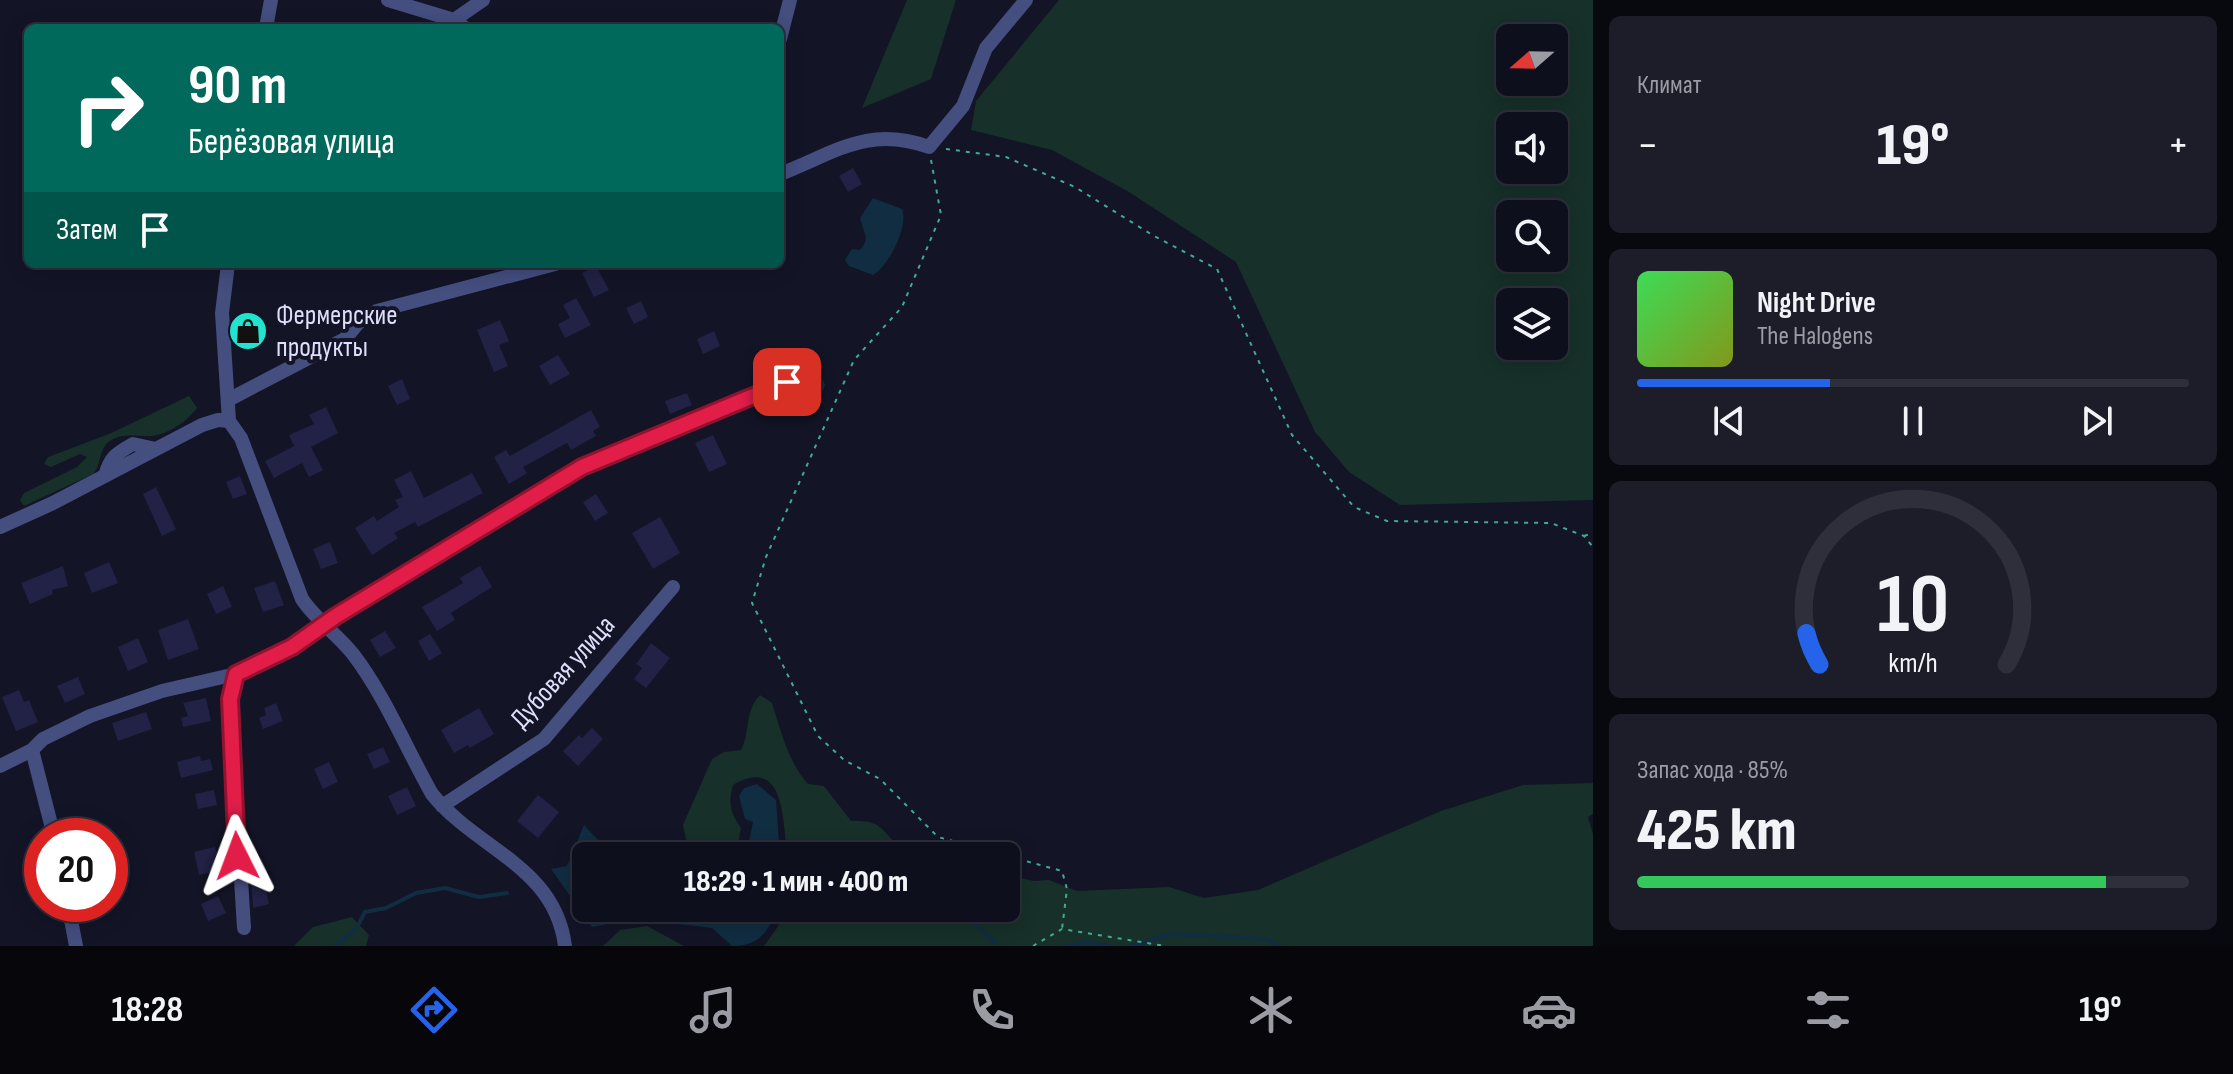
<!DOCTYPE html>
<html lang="ru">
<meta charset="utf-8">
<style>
body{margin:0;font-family:"Sofia Sans Condensed",sans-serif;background:#1c1d29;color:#f1f3f6;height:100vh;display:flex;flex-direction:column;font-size:30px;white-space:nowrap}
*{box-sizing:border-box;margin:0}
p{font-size:26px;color:#9b9ca3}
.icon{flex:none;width:44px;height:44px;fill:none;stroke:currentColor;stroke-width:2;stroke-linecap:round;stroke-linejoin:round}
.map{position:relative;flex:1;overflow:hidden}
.panel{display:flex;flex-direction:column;gap:16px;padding:16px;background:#08080f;width:640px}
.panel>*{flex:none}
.banner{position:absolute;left:24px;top:24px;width:760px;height:244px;border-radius:12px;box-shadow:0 4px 20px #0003,0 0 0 2px #2e2f3b;background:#00695c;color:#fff;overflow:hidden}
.needle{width:52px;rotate:250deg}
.fabs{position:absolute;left:1496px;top:24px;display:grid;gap:16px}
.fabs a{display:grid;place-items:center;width:72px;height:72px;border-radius:12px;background:#0e0f1c;box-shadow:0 4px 20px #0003,0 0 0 2px #2e2f3b;font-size:40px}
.speed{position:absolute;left:24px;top:818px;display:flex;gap:16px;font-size:40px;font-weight:700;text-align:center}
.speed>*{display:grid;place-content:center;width:104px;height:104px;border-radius:50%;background:#0e0f1c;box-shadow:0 4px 20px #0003,0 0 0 2px #2e2f3b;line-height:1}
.speed .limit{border:12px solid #d22;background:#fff;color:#111}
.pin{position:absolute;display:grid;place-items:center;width:68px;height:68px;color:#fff;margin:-34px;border-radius:16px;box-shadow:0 4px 12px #0006}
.me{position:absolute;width:88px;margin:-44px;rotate:357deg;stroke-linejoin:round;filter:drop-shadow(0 0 6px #0008)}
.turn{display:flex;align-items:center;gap:28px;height:168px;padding:0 32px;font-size:36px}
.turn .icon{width:104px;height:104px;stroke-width:2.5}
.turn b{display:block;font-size:56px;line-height:68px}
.then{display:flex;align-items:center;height:76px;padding:0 32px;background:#0003;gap:16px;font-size:30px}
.big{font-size:60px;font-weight:800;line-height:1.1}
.panel .card{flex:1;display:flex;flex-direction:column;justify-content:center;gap:12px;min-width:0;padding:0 28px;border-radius:12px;background:#1c1d29}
.panel .dial{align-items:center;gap:0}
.dial svg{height:208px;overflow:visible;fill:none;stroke:#2e2f3b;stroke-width:7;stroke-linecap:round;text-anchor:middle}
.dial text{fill:#f1f3f6;stroke:none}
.song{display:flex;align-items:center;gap:24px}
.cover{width:96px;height:96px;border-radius:12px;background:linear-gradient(135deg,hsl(130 70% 55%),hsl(70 70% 35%))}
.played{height:8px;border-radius:4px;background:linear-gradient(90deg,#2563eb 35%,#2e2f3b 35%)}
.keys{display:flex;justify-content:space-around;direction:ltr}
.heat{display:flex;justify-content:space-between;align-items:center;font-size:44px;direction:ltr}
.charge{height:12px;border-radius:6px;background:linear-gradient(90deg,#34c759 85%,#2e2f3b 0)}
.trip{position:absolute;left:572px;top:842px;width:448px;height:80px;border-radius:12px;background:#0e0f1c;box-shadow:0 4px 20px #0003,0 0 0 2px #2e2f3b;font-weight:800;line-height:80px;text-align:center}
.dock{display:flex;height:128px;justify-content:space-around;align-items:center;background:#06060b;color:#9b9ca3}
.dock .icon{width:56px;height:56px}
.dock .active{color:#2563eb}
.dock b{font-size:36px;color:#f1f3f6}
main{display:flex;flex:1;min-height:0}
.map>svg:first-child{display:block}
.green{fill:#17302a;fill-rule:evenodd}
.water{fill:#112d41}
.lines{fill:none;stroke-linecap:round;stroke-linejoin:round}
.stream{stroke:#112d41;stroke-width:4}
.building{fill:#212245}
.path{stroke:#40ac8f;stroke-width:2;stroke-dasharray:4 6;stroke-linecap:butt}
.minor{stroke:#444e7f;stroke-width:14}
.route-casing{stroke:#92132f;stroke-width:20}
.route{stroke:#e11d48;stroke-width:14}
.labels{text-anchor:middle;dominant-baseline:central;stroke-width:8;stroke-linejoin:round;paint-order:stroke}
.poi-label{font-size:28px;fill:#dddffb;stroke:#131426;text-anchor:start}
.street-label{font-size:28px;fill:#dddffb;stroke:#131426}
</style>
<main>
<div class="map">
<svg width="1593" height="946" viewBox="0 0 1593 946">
<rect width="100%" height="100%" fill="#131426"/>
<path class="green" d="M907,0H956L931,79L862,108Z
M1059,0H1593V500L1400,505L1349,472L1315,432L1236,262L1129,192L1052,150L971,130L976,101ZM1554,38V82H1510V38ZM1554,126V170H1510V126ZM1554,214V258H1510V214ZM1554,302V346H1510V302Z
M189,396L197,408C187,422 165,437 147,436C135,436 121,433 110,441C98,449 102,465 93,474L24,506L20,500L24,493L77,467L87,457L80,454L51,467L44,464L48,457L109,434Z
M760,695L772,703C781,731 788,762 808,784L824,786L851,821C882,820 879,828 899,846C905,852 915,854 923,856H787C783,824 786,754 733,785C728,803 730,813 741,828L736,856H700L686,839L683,825L712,759L724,752L741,750C751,730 744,712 760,695Z
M1593,783V814L1588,817L1593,834V946H764L779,925L784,908H1006V875L1034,881L1049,880L1077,891L1169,887L1204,898L1258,890L1441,811L1523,785Z
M352,917L369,935L366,946H294L313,927Z
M647,926L684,946H603L620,930Z"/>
<path class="water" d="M873,198L902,209C909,226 888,267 873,275L849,266L845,260L852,249L860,250C871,238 863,232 860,218Z
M811,375H821L825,385L818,404L809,409L800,404L802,379Z
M757,784L776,800L780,856H746L753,822L745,819L739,796L744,788Z
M584,825L613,856H586V908H777C769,932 759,946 732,946L712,928L635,919L592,927L551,869L567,866Z"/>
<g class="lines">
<path class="stream" d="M949,908L969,919L996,943
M335,946L356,929L365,912L386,908L416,893L445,888L479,897L507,893
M1068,946L1087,942L1111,946
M1132,946L1171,934L1267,939L1281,946"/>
</g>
<path class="building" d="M853,168L862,184L848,192L839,176Z
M596,266L609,290L594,297L582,273Z
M576,298L591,325L565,338L558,324L570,318L563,305Z
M641,301L648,317L634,324L626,308Z
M246,316L266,321L263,335L243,330Z
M500,320L509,341L499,345L508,366L494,372L477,330Z
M714,331L720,346L703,354L697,339Z
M558,355L570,374L550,385L539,366Z
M402,379L410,399L397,405L388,386Z
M687,393L692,405L670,414L665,401Z
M326,407L338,433L311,447L323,470L309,477L302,463L274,478L265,461L294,446L289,435L314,424L309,415Z
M591,410L600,427L593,431L596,436L571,450L567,443L523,467L527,473L509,484L494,457L506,450L510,456Z
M713,435L727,464L709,472L695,443Z
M411,471L424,498L472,473L483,493L418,527L415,522L394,533L398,538L372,555L355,528L374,516L377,521L399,507L395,500L403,497L394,480Z
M240,476L247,494L233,499L226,482Z
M156,487L176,529L162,536L143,494Z
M596,494L608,513L595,521L583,502Z
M660,517L680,553L653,569L632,533Z
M330,542L338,563L321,569L313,549Z
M109,562L118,583L92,593L84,573Z
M63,566L68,586L52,590L53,594L30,604L21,583Z
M480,566L492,587L460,607L451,613L455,620L437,631L422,607L463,583L460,578Z
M275,581L284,605L263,612L254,588Z
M223,586L232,607L216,614L207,594Z
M188,619L199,649L168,660L158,630Z
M385,631L396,648L380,657L370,640Z
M430,634L442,653L429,661L418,641Z
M138,638L148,662L128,671L118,647Z
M651,643L670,658L646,688L634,679L642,668L636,664Z
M78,677L85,694L65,703L57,686Z
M19,690L24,702L29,700L38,722L16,731L2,697Z
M206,698L211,721L183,727L181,718L188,716L183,703Z
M276,703L283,721L263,729L259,718L266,715L264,708Z
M479,708L494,734L470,748L468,745L454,753L441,730Z
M146,712L152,729L118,741L112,723Z
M592,728L603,739L578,766L563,751L579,735L582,738Z
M383,747L390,762L374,769L367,754Z
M200,756L201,761L210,759L213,770L181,778L177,762Z
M329,762L338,782L323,789L314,769Z
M407,787L416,806L397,815L388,796Z
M214,790L217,805L198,809L195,794Z
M538,795L559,812L538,838L517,821Z
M215,847L221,870L199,875L194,852Z
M263,877L269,904L253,908L251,879Z
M218,896L226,913L208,921L201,904Z"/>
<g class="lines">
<path class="path" d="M946,149L1006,157L1075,187L1154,236L1217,269L1292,435L1354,507L1387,521L1551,523L1584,536L1593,547
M931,160L941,215L902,307L854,360L766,557L752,603L818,736L844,760L880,779L938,837L1062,871L1067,889L1062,929
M1584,536L1593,533
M1033,946L1062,929L1165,946"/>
<path class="minor" d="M388,0L454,20L465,28
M266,28L271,0
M453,28L454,20L483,0
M780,39L790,0
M780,174C835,153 867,125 929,147L963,106L986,48L1026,0
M228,264L222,313L229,421L241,438L302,599C316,620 337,634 353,654C385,696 406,748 432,794C477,850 555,866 565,946
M230,399L345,339L358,323L377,311L555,264
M105,476C110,457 117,453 133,444L156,449
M0,527L53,503L202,425L218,420L229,421
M236,674L230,699L244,928
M32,750L54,836
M0,766L32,750L43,739L90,716L162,691L236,674L292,647L336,616L582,467L635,443L787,382
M442,806L544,739L673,587
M68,904L76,946"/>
</g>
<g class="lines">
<defs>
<path id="route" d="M237,856L230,699L236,674L292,647L336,616L582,467L787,382"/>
</defs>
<use href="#route" class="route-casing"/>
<use href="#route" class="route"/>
</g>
<defs>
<symbol id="shop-disc" viewBox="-11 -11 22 22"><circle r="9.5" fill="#21e3ce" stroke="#131426"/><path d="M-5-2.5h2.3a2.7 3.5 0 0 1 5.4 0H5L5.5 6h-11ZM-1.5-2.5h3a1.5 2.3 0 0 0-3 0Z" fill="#111"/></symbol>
</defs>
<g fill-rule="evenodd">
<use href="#shop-disc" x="226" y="309" width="44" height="44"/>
</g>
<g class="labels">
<g class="poi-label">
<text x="276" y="315">Фермерские<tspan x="276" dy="32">продукты</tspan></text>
</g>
<g class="street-label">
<text transform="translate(563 672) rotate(-48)">Дубовая улица</text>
</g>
</g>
</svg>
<div class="fabs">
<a><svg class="needle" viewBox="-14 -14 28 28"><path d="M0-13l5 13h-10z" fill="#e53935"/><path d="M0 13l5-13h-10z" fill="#9b9ca3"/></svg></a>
<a><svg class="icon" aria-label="sound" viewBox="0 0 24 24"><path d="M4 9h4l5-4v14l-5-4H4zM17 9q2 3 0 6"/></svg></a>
<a><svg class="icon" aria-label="search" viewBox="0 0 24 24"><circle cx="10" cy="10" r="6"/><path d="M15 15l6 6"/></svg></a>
<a><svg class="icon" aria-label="layers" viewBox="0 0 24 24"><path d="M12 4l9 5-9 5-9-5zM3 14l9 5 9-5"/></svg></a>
</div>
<div class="speed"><div class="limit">20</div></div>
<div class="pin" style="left:787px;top:382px;background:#d93025"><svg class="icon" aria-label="arrive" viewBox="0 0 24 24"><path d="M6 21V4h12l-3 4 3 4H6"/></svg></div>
<svg class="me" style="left:237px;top:856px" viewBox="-20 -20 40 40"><path d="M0-17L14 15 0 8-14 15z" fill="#e11d48" stroke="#fff" stroke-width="4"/></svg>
<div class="trip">18:29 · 1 мин · 400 m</div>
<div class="banner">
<div class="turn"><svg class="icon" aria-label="right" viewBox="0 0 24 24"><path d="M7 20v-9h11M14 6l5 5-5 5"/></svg><div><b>90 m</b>Берёзовая улица</div></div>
<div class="then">Затем<svg class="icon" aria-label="arrive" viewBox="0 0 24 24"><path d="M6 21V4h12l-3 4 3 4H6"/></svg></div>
</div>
</div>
<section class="panel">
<div class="card"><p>Климат</p>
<div class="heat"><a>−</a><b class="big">19°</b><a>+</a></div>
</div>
<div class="card">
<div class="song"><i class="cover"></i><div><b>Night Drive</b><p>The Halogens</p></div></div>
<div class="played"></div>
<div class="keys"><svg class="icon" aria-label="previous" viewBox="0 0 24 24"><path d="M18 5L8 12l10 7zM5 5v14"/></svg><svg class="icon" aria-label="pause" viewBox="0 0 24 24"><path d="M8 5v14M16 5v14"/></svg><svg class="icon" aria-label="next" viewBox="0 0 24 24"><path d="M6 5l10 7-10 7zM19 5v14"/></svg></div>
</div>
<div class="card dial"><svg viewBox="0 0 100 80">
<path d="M14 69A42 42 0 1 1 86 69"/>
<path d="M14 69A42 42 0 0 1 9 57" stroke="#2563eb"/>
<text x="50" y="56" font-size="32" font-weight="700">10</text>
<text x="50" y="72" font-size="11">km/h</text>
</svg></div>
<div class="card"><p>Запас хода · 85%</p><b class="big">425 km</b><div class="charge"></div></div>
</section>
</main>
<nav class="dock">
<b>18:28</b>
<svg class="icon active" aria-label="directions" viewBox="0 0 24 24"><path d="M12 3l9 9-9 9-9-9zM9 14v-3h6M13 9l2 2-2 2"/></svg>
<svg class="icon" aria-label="music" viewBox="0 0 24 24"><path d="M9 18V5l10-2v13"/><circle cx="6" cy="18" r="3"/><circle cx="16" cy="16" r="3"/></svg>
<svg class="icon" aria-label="phone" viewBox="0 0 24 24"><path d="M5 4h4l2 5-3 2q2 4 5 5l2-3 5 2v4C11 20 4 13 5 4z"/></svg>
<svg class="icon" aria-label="climate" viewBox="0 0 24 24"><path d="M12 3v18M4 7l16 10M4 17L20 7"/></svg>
<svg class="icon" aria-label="car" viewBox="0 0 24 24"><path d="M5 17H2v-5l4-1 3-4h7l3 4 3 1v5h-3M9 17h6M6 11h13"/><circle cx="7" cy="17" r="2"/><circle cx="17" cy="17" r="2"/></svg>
<svg class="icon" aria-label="filters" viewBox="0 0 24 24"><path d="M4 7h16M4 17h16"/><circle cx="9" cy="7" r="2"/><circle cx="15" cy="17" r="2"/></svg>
<b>19°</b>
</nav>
